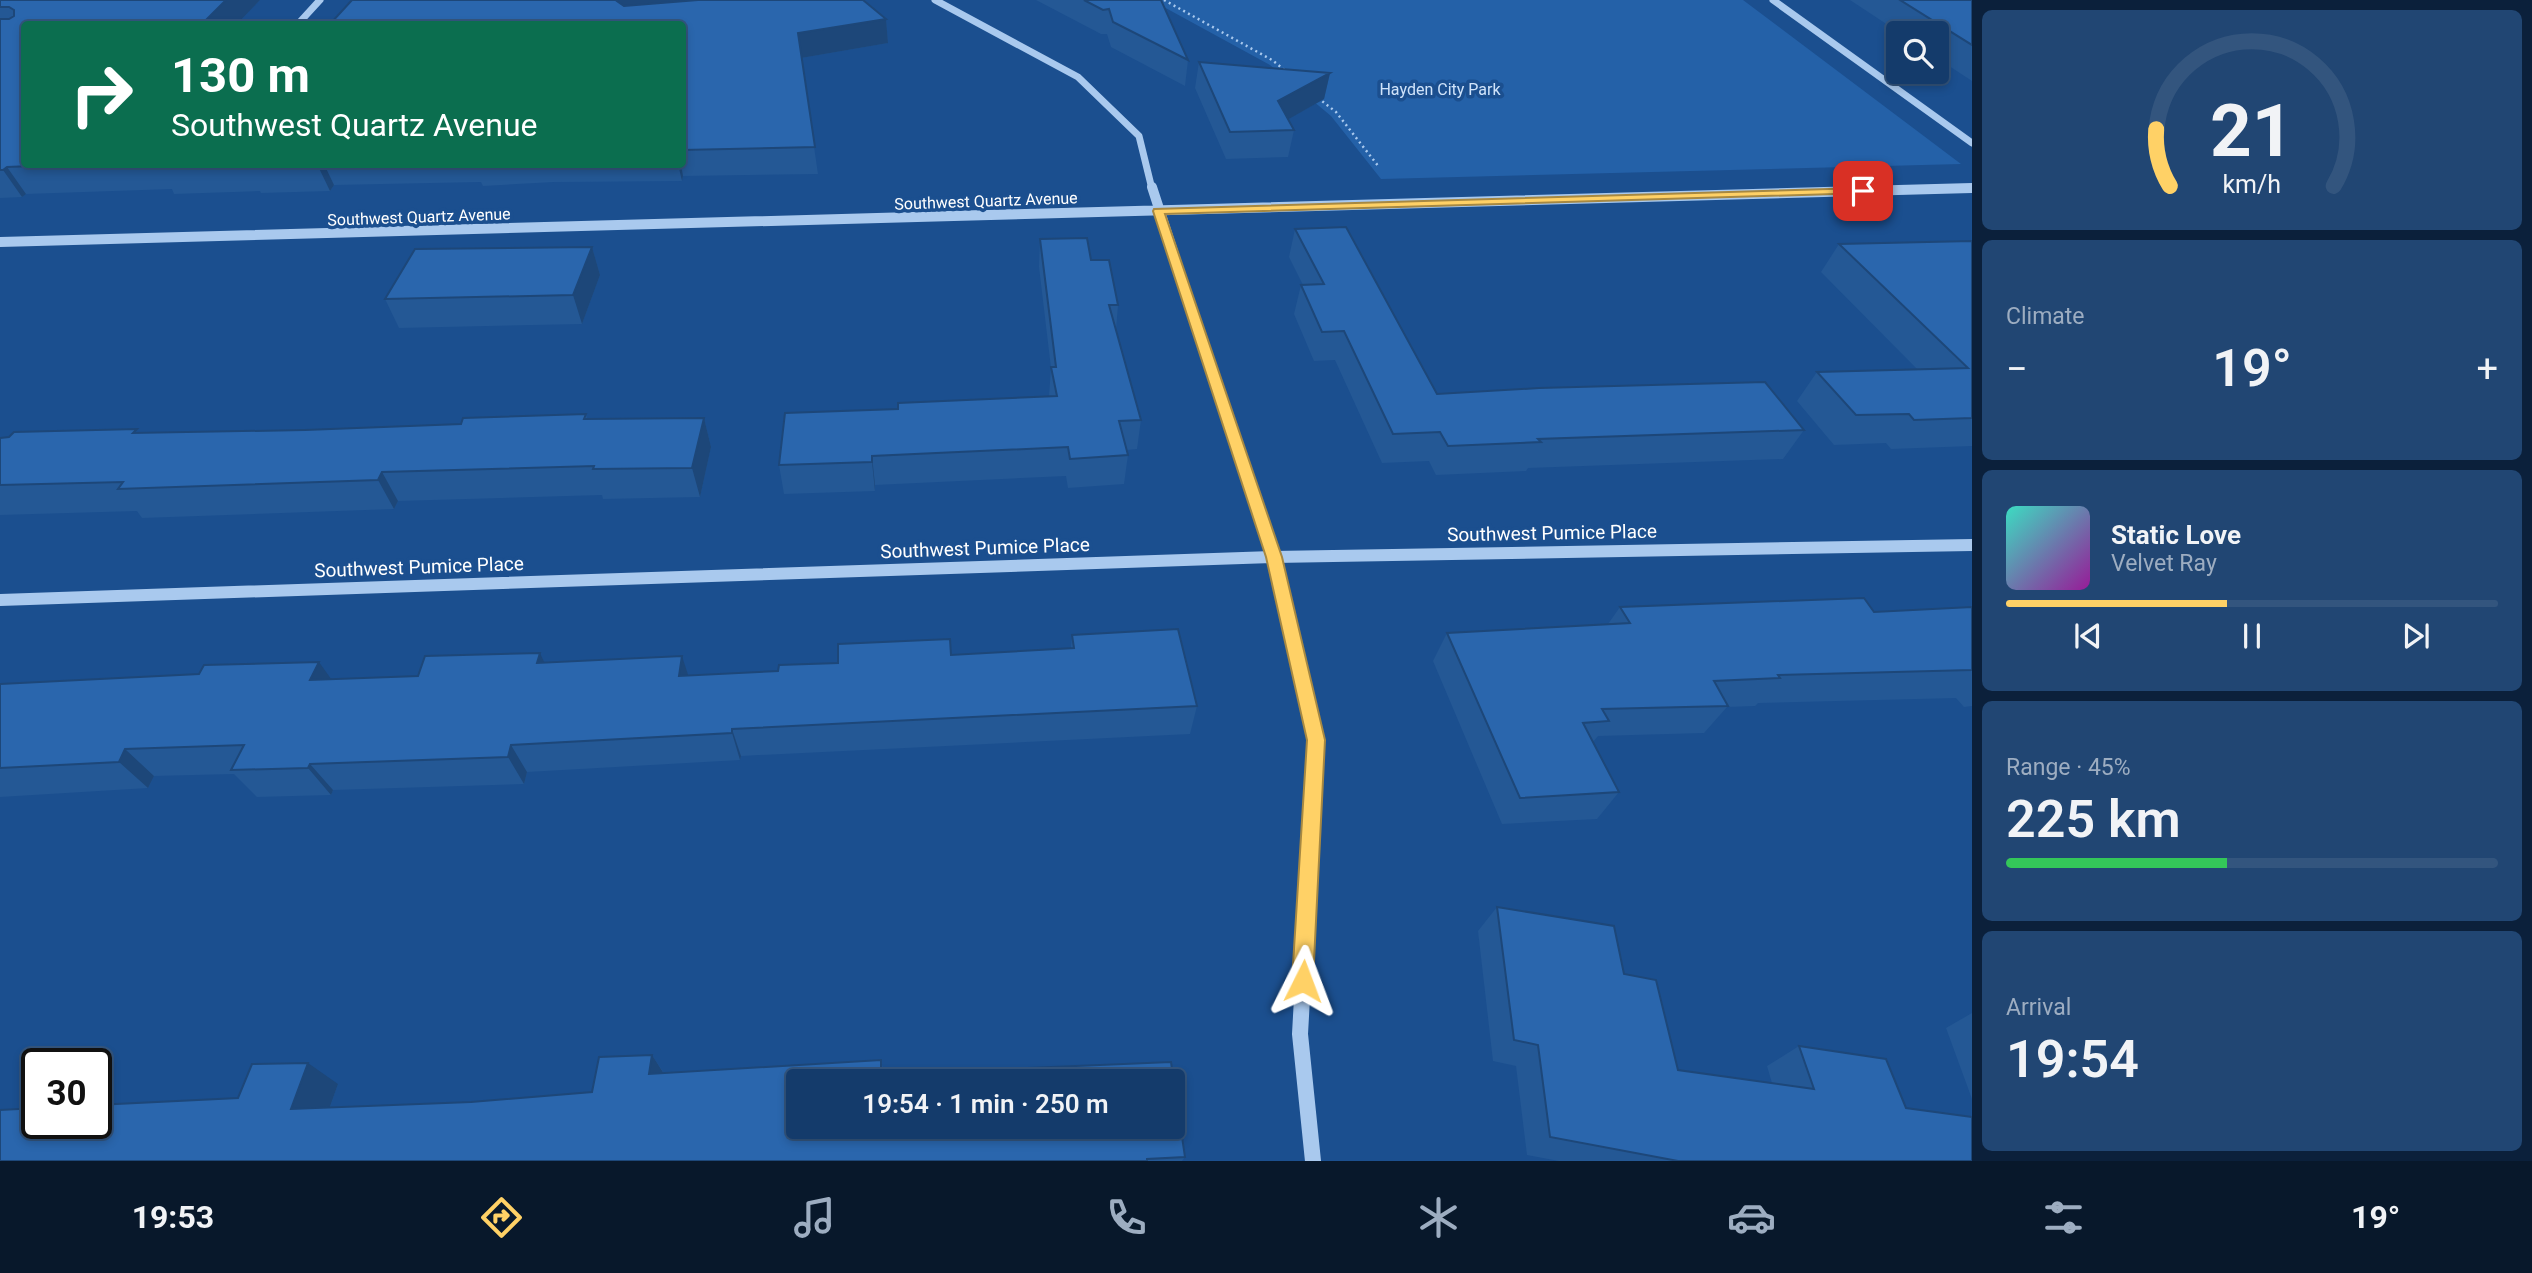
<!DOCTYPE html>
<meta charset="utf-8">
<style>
body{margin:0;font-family:Roboto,sans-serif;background:#214673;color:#f1f3f6;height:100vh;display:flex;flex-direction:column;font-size:26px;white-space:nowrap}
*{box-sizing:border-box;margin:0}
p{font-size:23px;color:#9dadc1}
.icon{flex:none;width:38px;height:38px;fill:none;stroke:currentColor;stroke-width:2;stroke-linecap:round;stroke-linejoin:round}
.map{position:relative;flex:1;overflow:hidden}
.panel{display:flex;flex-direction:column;gap:10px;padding:10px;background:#0b203b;width:560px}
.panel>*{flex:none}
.hud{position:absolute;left:21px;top:21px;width:665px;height:147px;border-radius:7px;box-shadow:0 4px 10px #0003,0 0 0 2px #33557e;background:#0b6e4f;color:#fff;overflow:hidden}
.tools{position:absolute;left:1886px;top:21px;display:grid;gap:14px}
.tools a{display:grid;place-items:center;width:63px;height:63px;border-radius:7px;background:#143b6b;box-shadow:0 4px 10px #0003,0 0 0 2px #33557e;font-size:35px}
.speed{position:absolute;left:21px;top:1048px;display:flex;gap:14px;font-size:35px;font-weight:700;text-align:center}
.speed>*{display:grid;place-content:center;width:91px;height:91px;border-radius:50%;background:#143b6b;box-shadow:0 4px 10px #0003,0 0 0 2px #33557e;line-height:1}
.speed .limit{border:4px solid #111;border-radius:10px;background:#fff;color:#111}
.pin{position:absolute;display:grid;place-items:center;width:60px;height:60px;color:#fff;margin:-30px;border-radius:14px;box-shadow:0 4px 10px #0006}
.me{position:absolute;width:77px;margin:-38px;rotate:3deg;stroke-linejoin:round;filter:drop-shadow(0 0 5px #0008)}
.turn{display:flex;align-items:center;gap:24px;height:147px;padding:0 35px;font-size:32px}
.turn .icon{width:91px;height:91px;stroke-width:2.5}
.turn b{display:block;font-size:49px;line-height:60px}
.big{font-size:52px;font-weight:600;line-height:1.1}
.panel .card{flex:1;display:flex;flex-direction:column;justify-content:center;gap:10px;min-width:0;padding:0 24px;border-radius:10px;background:#214673}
.panel .dial{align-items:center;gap:0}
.dial svg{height:182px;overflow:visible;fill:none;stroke:#33557e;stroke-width:7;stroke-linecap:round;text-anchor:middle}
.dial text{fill:#f1f3f6;stroke:none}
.song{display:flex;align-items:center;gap:21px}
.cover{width:84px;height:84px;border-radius:10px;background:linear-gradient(135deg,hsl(170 70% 55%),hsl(300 70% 35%))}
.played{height:7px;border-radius:4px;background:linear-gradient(90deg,#ffd166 45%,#33557e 45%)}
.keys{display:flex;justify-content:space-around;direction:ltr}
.heat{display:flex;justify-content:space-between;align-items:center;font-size:38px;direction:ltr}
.charge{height:10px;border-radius:5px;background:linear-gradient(90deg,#34c759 45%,#33557e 0)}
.trip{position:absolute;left:786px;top:1069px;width:399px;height:70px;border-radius:7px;background:#143b6b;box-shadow:0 4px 10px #0003,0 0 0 2px #33557e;font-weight:600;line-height:70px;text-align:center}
.menu{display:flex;height:112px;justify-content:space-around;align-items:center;background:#08182b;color:#9dadc1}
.menu .icon{width:49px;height:49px}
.menu .current{color:#ffd166}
.menu b{font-size:32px;color:#f1f3f6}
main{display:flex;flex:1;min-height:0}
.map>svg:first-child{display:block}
.green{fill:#2461a8}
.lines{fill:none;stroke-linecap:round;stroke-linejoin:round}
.path{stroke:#a9c9ee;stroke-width:2.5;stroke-dasharray:2 3.5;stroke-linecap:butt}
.minor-far3{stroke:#a9c9ee;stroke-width:7}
.minor-far2{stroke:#a9c9ee;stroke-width:10}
.minor-far1{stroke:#a9c9ee;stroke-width:12}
.minor{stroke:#a9c9ee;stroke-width:16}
.wall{fill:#245895}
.shaded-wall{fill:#1d4779}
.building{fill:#2a66ad;stroke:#1d4779;stroke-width:2;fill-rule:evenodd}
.route{fill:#ffd166;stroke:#a68842;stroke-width:2}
.labels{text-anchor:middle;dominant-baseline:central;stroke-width:7;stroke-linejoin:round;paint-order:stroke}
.far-park-label{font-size:16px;fill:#cfe3fa;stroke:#1b4f8f}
.far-street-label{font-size:16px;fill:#fff;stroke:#1b4f8f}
.street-label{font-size:19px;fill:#fff;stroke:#1b4f8f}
</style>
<main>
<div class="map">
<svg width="1972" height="1161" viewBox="0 0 1972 1161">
<rect width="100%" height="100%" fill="#1b4f8f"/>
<path class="green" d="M1151,0H1743L1961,164L1381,179L1331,116L1270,65Z"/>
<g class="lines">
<path class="path" d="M1164,0L1272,60L1287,72
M1318,98L1336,112L1379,167"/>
<path class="minor-far3" d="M935,0L1078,77L1139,136L1152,189
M1773,0L1972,143
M298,24L320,0
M1941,189L1972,188"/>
<path class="minor-far2" d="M1152,187L1232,433
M0,242L1972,188"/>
<path class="minor-far1" d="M1232,431L1274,557L1316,740L1315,750
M0,600L1274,557L1972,545"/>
<path class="minor" d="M1313,1161L1300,1034L1316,748"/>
</g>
<path class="wall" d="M0,0H260L237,24H24V164H682V24L886,19L888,43L801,58L818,174L683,176L682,181L554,182L483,186L481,182L334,185L330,191L261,193L260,191L174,194L172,189L26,194L22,197L0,198Z
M1036,0H1161L1188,60L1185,86L1111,47L1107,34H1101Z
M1850,0H1972V81L1937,58V33H1900Z
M1199,62L1330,73L1324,99L1288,119L1294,130L1288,157L1226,159L1195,88Z
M1295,229L1437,394L1804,430L1783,459L1528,468L1526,471L1436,475L1429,461L1382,463L1335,360L1314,361L1294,314L1301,285H1303L1289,257Z
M1040,239L1091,260L1118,305L1116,330L1141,420L1137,449L1127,450L1128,455L1124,484L1068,488L1066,476L875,485V491L784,494L779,465L898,409L1049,396L1051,368L1039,267Z
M1972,241V446L1891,449L1886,443L1834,445L1797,401L1817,372L1917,369L1821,272L1839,244Z
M592,247L600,275L582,324L399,328L385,299Z
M586,414L587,419L704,418L711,447L700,497L603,499L602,495L398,501L394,509L142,518L137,511L0,515V438L140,433L305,430L461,424Z
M1620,607L1874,612L1972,607V706L1964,707L1956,698L1758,703L1755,706L1727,707L1704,733L1598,736L1593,742L1619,792L1597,819L1502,824L1433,661L1447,633L1608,624Z
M1072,635L1197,706L1190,734L741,756L740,760L527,772L524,784L333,790L331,795L257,797L234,774L154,776L148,788L0,797V684L199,674L332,679L418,676L544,662L689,675L778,671L838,663L951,655L1071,648Z
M1497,907L1624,974L1678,1070L1772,1083L1767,1066L1799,1046L1906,1108L1972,1161H1559L1527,1155L1516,1066L1493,1061L1478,931Z
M1972,1013V1099L1946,1028Z
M652,1055L664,1073L881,1060L884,1074L1185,1157L1182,1161H0L238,1098L338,1084L330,1107L471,1102L592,1092Z"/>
<path class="shaded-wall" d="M226,0H260L237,24H202Z
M618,0H803L628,18L617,1Z
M886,19L888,43L801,58L798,33Z
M1330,73L1324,99L1273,128L1278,101Z
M317,164H324L334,185L330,191Z
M678,164H681L683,176L682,181Z
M7,167L26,194L22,197L3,170Z
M592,247L600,275L582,324L573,295Z
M704,418L711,447L700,497L692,468Z
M872,456L875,485V491L872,462Z
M382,472L398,501L394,509L378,480Z
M540,653L553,681L537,663Z
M682,656L691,684L679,676Z
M319,662L339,690L310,680Z
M732,729L741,756L740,760L732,733Z
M511,745L527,772L524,784L508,757Z
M125,749L154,776L148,788L119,762Z
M310,764L333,790L331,795L308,768Z
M652,1055L666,1077L649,1074Z
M308,1063L338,1084L322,1129L291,1109Z"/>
<path class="building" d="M0,0H226L202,24H24V164H85L7,167L3,170H0V19H9L14,16V10L9,7H0Z
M352,0H618L617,1L624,6L698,0H863L886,19L798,33L815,147L682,150V24H330Z
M1084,0H1161L1188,60L1113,22L1109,9L1103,10Z
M1900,0H1972V45Z
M1199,62L1330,73L1278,101L1294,130L1230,132Z
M160,164H236L158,167Z
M248,164H304L247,166Z
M1346,227L1437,394L1539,388L1765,382L1804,430L1538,439L1541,442L1448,446L1440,432L1393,434L1344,331L1322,332L1301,285L1324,284L1295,229Z
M1087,238L1091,260H1109L1118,305H1109L1141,420L1119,421L1128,455L1070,459L1068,447L872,456V462L779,465L785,413L898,409V403L1057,396L1051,367H1056L1040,239Z
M1972,241V418L1914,420L1909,414L1856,415L1817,372L1968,368L1839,244Z
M592,247L573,295L385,299L415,249Z
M586,414L584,419L704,418L692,468L593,469L594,466L382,472L378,480L118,489L123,482L0,485V438L9,437L14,432L137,429L133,433L305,430L461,424L463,418Z
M1864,598L1874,612L1972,607V670L1778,675L1780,678L1714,681L1728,706L1602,709L1609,721L1583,723L1619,792L1520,798L1447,633L1630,623L1620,607Z
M1178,629L1197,706L732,729V733L511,745L508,757L310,764L308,768L231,770L244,745L125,749L119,762L0,768V684L199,674L204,665L319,662L310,680L418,676L425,656L540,653L537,663L682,656L679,676L778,671L779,665L838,663V644L950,639L951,655L1074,648L1072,635Z
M1497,907L1614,926L1624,974L1656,980L1678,1070L1814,1089L1799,1046L1886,1059L1906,1108L1972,1117V1161H1678L1550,1137L1538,1045L1514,1040Z
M652,1055L649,1074L881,1060V1074L1171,1062L1185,1157L1147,1159V1161H0V1110L37,1108V1124H96V1105L238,1098L252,1064L308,1063L291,1109L471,1102L592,1092L599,1057ZM798,1082H1172V1127H798Z"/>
<path class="route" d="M1863,188L1869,191L1867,193L1165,214L1282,557L1325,740L1313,981L1310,988L1303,991L1295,988L1292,981L1307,740L1266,557L1153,211L1154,209Z"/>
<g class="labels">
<g class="far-park-label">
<text x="1440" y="89">Hayden City Park</text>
</g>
<g class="far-street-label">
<text transform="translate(986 201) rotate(-2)">Southwest Quartz Avenue</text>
<text transform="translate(419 217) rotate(-2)">Southwest Quartz Avenue</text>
</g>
<g class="street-label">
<text transform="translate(1552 533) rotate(-1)">Southwest Pumice Place</text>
<text transform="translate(985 548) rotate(-2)">Southwest Pumice Place</text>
<text transform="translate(419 567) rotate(-2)">Southwest Pumice Place</text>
</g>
</g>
</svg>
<div class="tools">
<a><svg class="icon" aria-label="search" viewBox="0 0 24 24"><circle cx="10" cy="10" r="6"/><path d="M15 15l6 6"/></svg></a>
</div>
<div class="speed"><div class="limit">30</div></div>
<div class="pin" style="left:1863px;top:191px;background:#d93025"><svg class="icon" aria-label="arrive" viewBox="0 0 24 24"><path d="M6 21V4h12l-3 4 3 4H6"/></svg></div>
<svg class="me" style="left:1303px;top:981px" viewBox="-20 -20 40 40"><path d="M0-17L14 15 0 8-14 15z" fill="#ffd166" stroke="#fff" stroke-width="4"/></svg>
<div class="trip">19:54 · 1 min · 250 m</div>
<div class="hud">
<div class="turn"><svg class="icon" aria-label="right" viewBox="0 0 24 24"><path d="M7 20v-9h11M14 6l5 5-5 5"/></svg><div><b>130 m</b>Southwest Quartz Avenue</div></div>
</div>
</div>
<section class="panel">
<div class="card dial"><svg viewBox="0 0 100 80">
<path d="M14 69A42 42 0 1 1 86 69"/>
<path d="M14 69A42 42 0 0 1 8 44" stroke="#ffd166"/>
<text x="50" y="56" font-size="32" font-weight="700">21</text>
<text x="50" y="72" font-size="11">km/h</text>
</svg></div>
<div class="card"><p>Climate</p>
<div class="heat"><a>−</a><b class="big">19°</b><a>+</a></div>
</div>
<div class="card">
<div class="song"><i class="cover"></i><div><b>Static Love</b><p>Velvet Ray</p></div></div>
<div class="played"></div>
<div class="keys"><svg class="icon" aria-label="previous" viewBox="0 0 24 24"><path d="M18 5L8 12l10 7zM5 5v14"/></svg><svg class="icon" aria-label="pause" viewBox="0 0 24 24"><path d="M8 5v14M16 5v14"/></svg><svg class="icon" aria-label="next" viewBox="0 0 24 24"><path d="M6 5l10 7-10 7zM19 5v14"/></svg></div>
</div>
<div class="card"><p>Range · 45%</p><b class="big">225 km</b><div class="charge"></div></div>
<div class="card"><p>Arrival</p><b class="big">19:54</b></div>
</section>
</main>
<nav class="menu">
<b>19:53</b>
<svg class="icon current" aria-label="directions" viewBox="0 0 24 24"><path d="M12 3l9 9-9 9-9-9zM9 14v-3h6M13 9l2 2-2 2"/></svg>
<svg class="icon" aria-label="music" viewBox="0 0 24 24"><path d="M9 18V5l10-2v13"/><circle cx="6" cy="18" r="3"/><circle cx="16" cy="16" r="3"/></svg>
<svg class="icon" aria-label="phone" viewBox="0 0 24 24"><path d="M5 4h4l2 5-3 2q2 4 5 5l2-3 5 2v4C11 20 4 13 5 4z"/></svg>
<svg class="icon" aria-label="climate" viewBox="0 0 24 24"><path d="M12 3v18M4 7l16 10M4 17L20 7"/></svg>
<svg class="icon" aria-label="car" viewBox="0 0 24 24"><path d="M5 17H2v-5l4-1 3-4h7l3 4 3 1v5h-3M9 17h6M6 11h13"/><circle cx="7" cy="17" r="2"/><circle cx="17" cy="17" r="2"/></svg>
<svg class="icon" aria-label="filters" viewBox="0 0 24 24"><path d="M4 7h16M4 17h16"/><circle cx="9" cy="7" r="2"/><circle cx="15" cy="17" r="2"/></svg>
<b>19°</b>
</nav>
